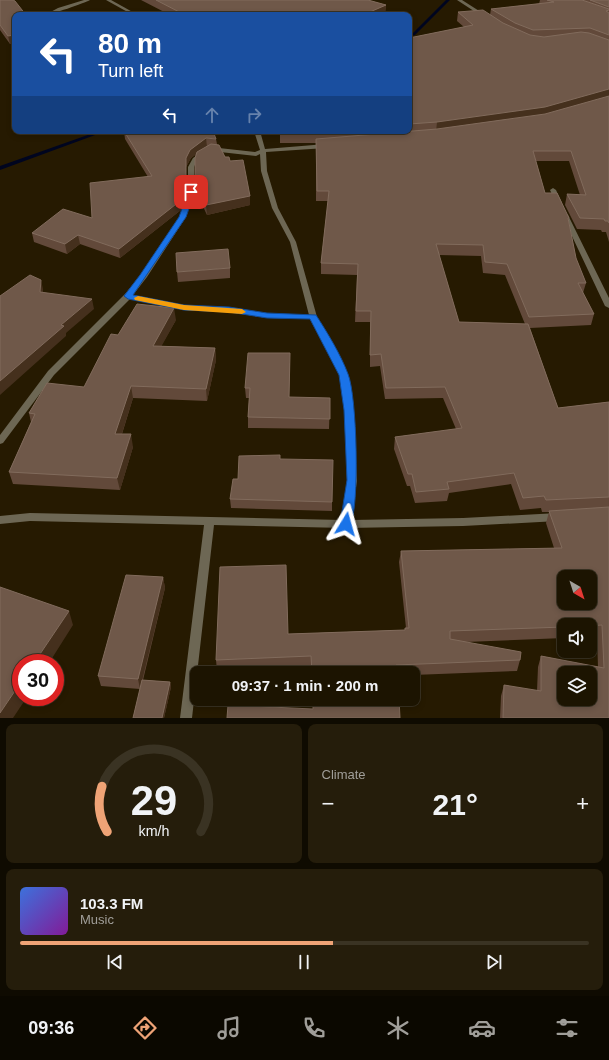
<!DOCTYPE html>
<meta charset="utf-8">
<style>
body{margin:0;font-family:Helvetica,sans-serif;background:#251d0b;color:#f1f3f6;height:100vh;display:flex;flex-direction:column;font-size:15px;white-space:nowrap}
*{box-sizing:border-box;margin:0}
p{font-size:13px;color:#a09e99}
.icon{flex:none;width:22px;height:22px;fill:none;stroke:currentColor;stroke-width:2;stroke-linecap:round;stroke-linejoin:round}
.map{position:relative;height:718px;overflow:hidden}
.panel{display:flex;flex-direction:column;gap:6px;padding:6px;background:#0f0b01;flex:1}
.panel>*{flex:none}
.hud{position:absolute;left:12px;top:12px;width:400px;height:122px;border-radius:8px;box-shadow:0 2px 6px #0003,0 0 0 1px #3a3323;background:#1a4fa0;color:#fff;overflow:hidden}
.needle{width:26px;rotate:141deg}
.fabs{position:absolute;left:557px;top:570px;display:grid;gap:8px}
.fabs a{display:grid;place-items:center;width:40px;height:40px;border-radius:8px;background:#1c1401;box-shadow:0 2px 6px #0003,0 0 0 1px #3a3323;font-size:20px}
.speed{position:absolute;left:12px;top:654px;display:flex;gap:8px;font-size:20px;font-weight:700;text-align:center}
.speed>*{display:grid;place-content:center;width:52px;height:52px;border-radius:50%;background:#1c1401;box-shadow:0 2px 6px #0003,0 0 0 1px #3a3323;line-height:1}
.speed .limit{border:6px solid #d22;background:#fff;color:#111}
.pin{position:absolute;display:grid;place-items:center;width:34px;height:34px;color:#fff;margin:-17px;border-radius:8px;box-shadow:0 2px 6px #0006}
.me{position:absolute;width:44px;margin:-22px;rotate:8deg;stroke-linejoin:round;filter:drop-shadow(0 0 3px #0008)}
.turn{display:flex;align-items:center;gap:14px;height:84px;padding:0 20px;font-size:18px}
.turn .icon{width:52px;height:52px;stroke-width:2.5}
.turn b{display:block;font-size:28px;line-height:34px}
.lanes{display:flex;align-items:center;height:38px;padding:0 20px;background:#0003;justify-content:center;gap:20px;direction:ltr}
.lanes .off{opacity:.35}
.big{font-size:30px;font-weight:700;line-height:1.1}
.panel .tile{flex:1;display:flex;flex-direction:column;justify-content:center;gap:6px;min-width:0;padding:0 14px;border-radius:8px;background:#251d0b}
.panel .dial{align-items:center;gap:0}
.dial svg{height:104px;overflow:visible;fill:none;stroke:#3a3323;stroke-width:7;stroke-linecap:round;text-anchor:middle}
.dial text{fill:#f1f3f6;stroke:none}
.song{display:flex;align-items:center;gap:12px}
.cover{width:48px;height:48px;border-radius:6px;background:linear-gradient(135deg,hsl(220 70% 55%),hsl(290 70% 35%))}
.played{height:4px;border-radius:2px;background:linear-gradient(90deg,#efa376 55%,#3a3323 55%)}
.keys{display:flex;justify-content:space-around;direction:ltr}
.heat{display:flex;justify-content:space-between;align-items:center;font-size:22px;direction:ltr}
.panel .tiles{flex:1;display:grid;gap:6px;grid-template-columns:1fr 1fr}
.tile:last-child{grid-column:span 2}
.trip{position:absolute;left:190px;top:666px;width:230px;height:40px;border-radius:8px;background:#1c1401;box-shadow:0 2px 6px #0003,0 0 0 1px #3a3323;font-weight:700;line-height:40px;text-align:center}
.tabs{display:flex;height:64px;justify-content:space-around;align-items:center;background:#0b0800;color:#a09e99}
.tabs .icon{width:28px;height:28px}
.tabs .current{color:#efa376}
.tabs b{font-size:18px;color:#f1f3f6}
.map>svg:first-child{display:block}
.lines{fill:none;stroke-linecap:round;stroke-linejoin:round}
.stream{fill:#00051f;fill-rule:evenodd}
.minor{fill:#6d6754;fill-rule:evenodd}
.wall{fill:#62493a;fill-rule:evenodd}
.shaded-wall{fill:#45301d}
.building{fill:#6f5849;stroke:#816b5c;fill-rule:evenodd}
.route{fill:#1a73e8;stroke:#114b97}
.slow{fill:#f59e0b}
</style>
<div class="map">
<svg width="609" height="718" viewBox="0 0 609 718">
<rect width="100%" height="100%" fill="#261a01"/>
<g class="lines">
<path class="stream" d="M446,0H450L415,35L409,37V35L413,33Z
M99,131H106L0,170V166Z"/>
<path class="minor" d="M84,0H90C85,3 50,15 45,15L58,8Z
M106,0H111L138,15H133Z
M457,0H462L487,16L483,17Z
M254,131H260L265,149L326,144L329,146L326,148L266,152L267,171L278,208L296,242L317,317L348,375L353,410L357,481L351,520L463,518L558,513L561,514L563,517L561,520L558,521L463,526L346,528L214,525L192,718H180L204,525L30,521L0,524V516L30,513L342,520L347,481L345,410L340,375L310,319L267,318L229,312L184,310L130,299L54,375L3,443L0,444V435L48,371L125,294L140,276L180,217L188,192V167L193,158L210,147L255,152L260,150ZM211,151L256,156L260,154L261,171L272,208L290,242L309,315L267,314L229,308L184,306L133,295L147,277L186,217L194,192V167L197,160Z
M553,188L556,190L562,203L561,204H557L556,203L550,190Z
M565,213L568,215L609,298V308L605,306L562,215Z"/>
</g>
<path class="wall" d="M0,0L15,15V43L10,44L0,30Z
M141,0H368L386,5L385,13L381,15H170Z
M540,0H609V242L606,232H602L601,230L577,229L565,205L567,194L580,195L569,161H536L545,193L569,218V222L576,258L586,283L583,293L594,314L591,325L530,328L558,408L609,402V718H500L501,696L504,685L537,691L538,667L541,656L598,667L597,637H590V625H564V638L465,642L520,660L517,671L413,675V673H311V668L217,671L216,660L288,634L405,630V628H406L399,562L401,551L554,548L546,523L549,512H542L541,508L520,510L511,484L449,493L447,501L415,503L410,486H407L394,449L395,437L456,429L443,398L385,399L380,366L370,367V322H355L357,275L321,274V263L328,201H316V143H280V131H409V38L464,27L457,21L458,12L490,15L491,9L539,4ZM439,255L481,256L483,273L505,275L525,324L459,322Z
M124,131L216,139L217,144L225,157L230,161L250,205L207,215L198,196L193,200L192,191L195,183L196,154L191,158L186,167V192L181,210L120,258L80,244L67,254L34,242L32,233L92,218L148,177L125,139Z
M230,268V278L178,282L177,272Z
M176,320L161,346L215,348L216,360L207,401L133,398L122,434L133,447L120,490L13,484L9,472L31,422L29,413L84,387Z
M290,363L289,397L330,398L329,429L248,428V417L249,398H246L245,388Z
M280,459L332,502V511L231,508L230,499L238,479Z
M163,577L165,588L143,680L170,682L171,687L164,718H133L140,689L101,686L98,676Z"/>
<path class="shaded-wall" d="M386,5L385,13L381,15H363Z
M15,35V43L10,44L8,36Z
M609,89V98L543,117L436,132L437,122Z
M206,138L207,147L191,158L186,167V192L181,210L120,258L119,249L186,158L190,150Z
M197,187L198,196L193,200L192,191Z
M250,196V205L207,215L206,205Z
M78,235L80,244L67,254L65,244Z
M41,280L43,289V302L40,292Z
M92,299L94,309L66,333V336L0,395V381L61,325Z
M174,308L176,320L155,358L153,346Z
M215,348L216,360L207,401L206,389Z
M131,386L133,398L118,446L115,434Z
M131,434L133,447L120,490L117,478Z
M163,577L165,588L140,689L138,679Z
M69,611L73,625L49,663H34Z
M21,682V697H27L13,718H0V713Z
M170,682L171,687L164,718H162Z"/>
<path class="building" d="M0,0H13L15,1L26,15H15V35L8,36L0,25Z
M156,0H368L386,5L363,15H185Z
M547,0H582L609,9V10L606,11L609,13V35L590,28L533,30L515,23L491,9L554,2Z
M590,0H609V7Z
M483,10L503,23L530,35L544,37L581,32L589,33L609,40V89L545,107L437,122L409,124V38L473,25L458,12Z
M609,96V223L608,221H605L604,219L580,218L567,194L586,195L571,151H533L545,193H557L569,218H568L576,258L586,283H578L594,314L529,317L507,264L485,262L483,245L436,244L459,322L528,324L558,408L609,402V497L546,500L544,496L523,498L514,473L447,482L449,489L416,492L412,474H408L395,437L462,428L445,387L386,388L381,354L370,355L371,311H356L358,264L321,263L329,191H317L316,139L437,129L545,114Z
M124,131H213L216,139L206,138L190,150L186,158V183L180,201L119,249L78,235L65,244L32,233L63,209L92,218L90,183L152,176Z
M280,131H336L316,133H280Z
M211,144L219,145L225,157H229L230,161L243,160L250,196L206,205L197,187L192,191L195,183V158L197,152Z
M228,249L230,268L177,272L176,253Z
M30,275L41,280L40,292L92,299L61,325L64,326L0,381V296Z
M137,304L174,308L153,346L215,348L206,389L131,386L115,434H131L117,478L9,472L35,414L29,413L47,383L84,387L111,334L118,335Z
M248,353H290L289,397L330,398V419L248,417L250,388H245Z
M280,455V459L333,460L332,502L230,499L233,479H238L239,456Z
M609,507V718H503L504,685L541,691V656L604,668L602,625L590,626V625H564V627L450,631V639L521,652L520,660L396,665L397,673H312L311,656L216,660L220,567L286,565L288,634L405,630V628H409L401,551L562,548L549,511ZM564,577H590V603H564ZM564,673H590V699H564Z
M126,575L163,577L138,679L98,676Z
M0,587L69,611L34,663H21V682L0,713Z
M142,680L170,682L162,718H133Z
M313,699H399L400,718H227L228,705L313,709Z"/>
<path class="route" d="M191,190L195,192L186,217L133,295L184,305L229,307L267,313L316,315C327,332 341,355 348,374C357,396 360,506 350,527H342L340,524L347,480L344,410L339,375L310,319L267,318L229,312L184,310L128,299L124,296L140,275L179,217L188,192Z"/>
<path class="slow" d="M138,296L184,305L242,309L246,312L242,314L184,310L135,300L134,298Z"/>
</svg>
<div class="fabs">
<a><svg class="needle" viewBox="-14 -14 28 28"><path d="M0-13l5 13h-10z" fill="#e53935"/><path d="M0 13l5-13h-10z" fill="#a09e99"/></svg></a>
<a><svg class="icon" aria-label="sound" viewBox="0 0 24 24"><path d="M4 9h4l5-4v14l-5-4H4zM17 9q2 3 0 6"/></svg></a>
<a><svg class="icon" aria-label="layers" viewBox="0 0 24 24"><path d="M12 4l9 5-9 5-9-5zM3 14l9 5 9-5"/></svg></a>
</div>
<div class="speed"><div class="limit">30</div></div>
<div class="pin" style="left:191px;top:192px;background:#d93025"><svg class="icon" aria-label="arrive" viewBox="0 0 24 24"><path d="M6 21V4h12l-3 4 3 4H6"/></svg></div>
<svg class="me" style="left:346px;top:524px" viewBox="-20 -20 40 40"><path d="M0-17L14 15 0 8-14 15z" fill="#1a73e8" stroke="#fff" stroke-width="4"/></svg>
<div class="trip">09:37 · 1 min · 200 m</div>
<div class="hud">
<div class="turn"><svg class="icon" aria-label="left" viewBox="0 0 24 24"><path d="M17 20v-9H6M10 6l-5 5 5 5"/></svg><div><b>80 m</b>Turn left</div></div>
<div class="lanes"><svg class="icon" aria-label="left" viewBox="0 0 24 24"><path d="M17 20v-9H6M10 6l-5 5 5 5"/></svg><svg class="icon off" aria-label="ahead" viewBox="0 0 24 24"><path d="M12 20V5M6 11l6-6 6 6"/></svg><svg class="icon off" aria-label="right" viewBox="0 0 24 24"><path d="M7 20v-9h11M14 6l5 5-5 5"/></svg></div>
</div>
</div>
<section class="panel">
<div class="tiles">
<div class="tile dial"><svg viewBox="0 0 100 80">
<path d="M14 69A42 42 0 1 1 86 69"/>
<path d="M14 69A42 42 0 0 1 10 34" stroke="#efa376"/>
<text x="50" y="56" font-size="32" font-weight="700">29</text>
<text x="50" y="72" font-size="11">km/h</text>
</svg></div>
<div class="tile"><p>Climate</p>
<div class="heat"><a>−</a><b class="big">21°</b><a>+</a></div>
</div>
<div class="tile">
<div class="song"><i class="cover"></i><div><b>103.3 FM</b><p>Music</p></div></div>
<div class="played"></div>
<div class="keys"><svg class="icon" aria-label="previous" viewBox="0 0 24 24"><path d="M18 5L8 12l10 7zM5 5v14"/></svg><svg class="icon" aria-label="pause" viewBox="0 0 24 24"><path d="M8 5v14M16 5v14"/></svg><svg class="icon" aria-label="next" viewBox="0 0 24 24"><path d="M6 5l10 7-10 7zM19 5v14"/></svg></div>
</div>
</div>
</section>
<nav class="tabs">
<b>09:36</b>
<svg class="icon current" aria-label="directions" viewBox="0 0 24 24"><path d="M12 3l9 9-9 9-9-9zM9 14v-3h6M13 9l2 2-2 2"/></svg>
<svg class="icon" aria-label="music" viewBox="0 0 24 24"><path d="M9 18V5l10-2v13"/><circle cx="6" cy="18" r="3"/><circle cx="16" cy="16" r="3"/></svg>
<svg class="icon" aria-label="phone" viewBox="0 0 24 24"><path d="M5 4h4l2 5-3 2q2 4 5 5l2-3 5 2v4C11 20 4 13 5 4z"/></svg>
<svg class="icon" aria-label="climate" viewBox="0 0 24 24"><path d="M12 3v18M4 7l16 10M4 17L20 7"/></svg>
<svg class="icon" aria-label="car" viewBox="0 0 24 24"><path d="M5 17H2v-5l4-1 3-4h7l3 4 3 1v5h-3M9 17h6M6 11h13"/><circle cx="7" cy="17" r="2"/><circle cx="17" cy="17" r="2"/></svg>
<svg class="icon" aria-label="filters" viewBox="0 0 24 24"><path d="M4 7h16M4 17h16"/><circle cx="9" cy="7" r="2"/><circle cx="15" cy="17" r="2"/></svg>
</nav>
